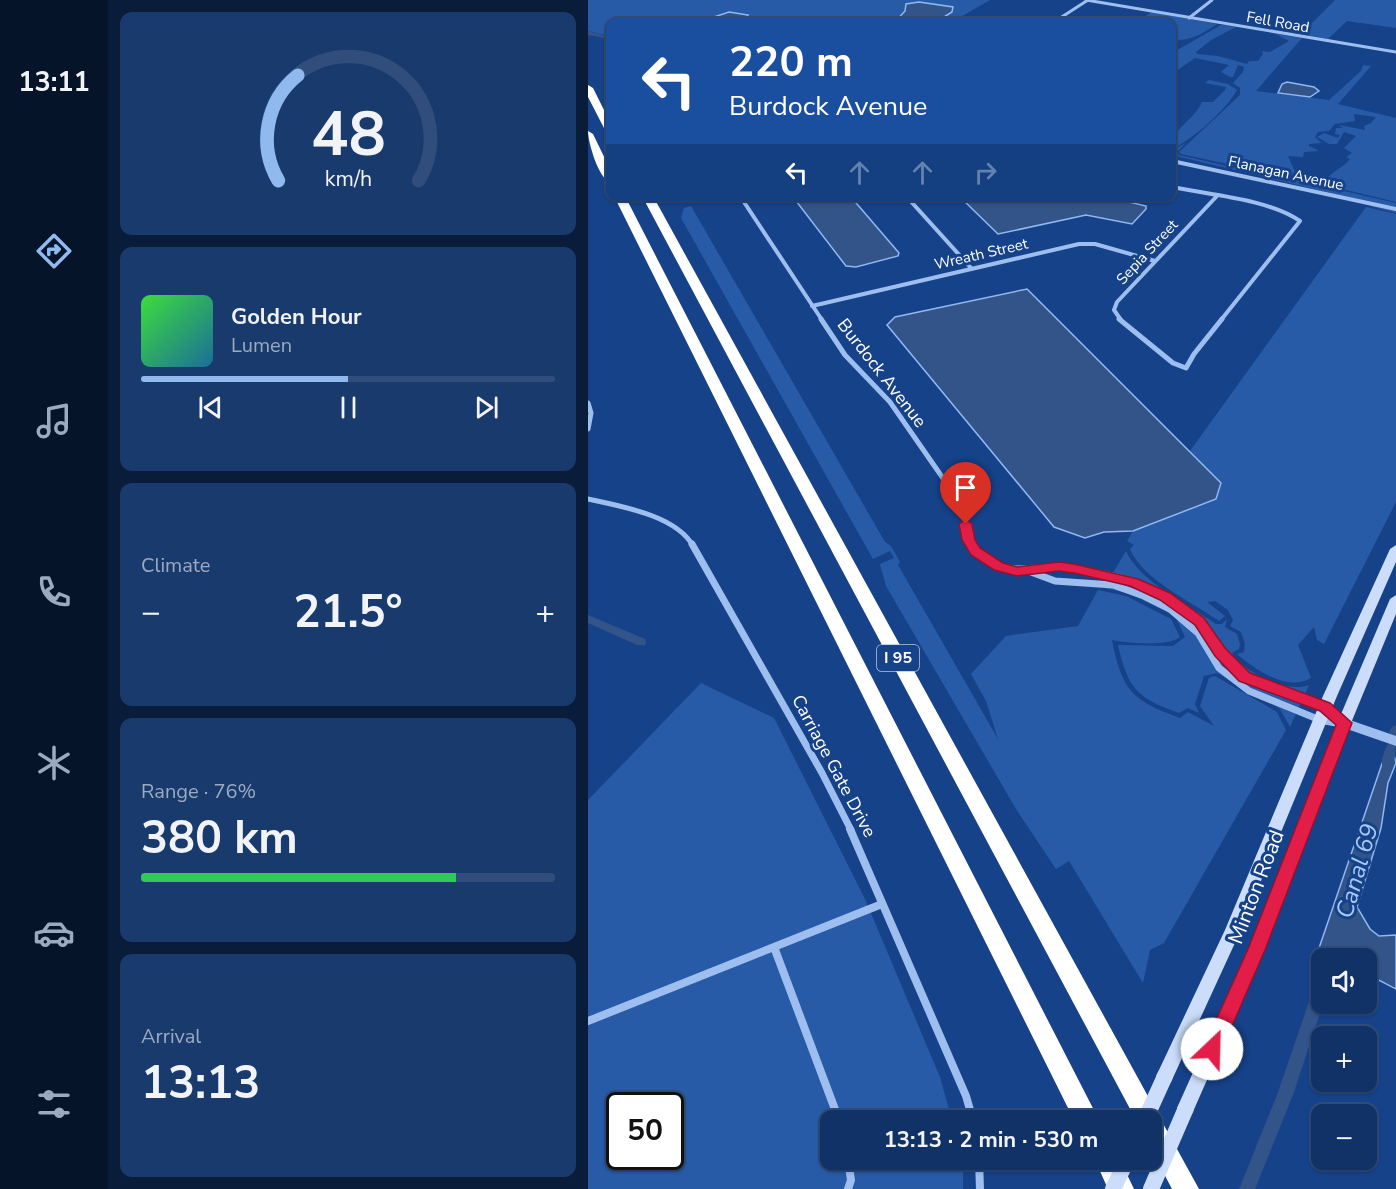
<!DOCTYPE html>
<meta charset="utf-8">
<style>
body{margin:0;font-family:"Nunito Sans",sans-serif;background:#193a6d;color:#f1f3f6;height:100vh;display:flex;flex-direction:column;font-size:22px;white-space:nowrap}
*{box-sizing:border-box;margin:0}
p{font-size:20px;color:#9caac0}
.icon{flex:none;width:33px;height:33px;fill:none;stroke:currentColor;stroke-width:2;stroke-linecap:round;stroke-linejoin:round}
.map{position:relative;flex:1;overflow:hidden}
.side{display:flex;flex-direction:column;gap:12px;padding:12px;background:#091c39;width:480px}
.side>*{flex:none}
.banner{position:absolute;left:18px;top:18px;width:570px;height:183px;border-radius:12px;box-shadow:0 2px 4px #0004,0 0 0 2px #304d7b;background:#1a4fa0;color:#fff;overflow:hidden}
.tools{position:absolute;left:723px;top:948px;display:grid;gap:12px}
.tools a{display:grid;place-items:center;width:66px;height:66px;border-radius:12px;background:#103267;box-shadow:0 2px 4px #0004,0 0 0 2px #304d7b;font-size:30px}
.speed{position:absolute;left:18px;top:1092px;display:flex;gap:12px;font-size:30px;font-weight:700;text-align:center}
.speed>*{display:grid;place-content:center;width:78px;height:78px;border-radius:50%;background:#103267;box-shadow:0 2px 4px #0004,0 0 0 2px #304d7b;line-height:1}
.speed .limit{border:3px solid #111;border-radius:9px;background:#fff;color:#111}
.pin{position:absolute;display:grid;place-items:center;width:51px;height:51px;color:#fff;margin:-62px -26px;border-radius:50% 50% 50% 0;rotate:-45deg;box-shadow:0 0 6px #0007}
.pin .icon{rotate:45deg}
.me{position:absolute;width:66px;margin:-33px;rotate:24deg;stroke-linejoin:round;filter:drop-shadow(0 0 4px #0008)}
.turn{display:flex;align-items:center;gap:21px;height:126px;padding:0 24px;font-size:27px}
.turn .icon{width:78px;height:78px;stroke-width:2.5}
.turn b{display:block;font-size:42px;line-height:51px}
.lanes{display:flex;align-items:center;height:57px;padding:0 24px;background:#0003;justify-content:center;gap:30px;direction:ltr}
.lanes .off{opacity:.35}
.big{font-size:45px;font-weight:700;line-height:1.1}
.side .widget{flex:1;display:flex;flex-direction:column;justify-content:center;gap:9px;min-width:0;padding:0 21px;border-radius:12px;background:#193a6d}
.side .dial{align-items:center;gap:0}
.dial svg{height:156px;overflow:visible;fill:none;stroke:#304d7b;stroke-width:7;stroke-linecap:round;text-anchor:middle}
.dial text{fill:#f1f3f6;stroke:none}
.song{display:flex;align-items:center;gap:18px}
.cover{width:72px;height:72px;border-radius:9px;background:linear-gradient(135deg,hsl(120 70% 55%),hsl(200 70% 35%))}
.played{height:6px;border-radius:3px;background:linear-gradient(90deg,#90b9f0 50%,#304d7b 50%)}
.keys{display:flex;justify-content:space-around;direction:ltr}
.heat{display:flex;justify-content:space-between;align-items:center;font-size:33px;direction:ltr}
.charge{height:9px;border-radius:4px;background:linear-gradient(90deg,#34c759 76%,#304d7b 0)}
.trip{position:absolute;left:232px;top:1110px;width:342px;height:60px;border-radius:12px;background:#103267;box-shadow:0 2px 4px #0004,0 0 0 2px #304d7b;font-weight:700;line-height:60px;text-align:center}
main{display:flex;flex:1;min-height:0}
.tab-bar{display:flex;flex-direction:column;width:108px;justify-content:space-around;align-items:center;background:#061429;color:#9caac0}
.tab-bar .icon{width:42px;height:42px}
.tab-bar .current{color:#90b9f0}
.tab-bar b{font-size:27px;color:#f1f3f6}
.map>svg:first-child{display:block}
.green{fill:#285ba7;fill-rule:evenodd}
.water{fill:#335489;stroke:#90b8f1;stroke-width:1.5}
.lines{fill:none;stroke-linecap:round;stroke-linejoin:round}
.canal{fill:#335489;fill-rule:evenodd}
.minor-far4{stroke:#9dbeee;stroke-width:3}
.minor-far3{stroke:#9dbeee;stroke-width:4}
.minor-far2{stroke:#9dbeee;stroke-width:5}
.minor-far1{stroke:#9dbeee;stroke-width:7}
.minor{stroke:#9dbeee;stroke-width:8}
.tertiary{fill:#9dbeee;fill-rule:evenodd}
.secondary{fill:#cbddfa;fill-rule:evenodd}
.motorway{fill:#fff;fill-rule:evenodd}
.secondary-bridge{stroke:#cbddfa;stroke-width:16}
.route{fill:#e11d48;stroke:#92132f;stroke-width:1.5}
.labels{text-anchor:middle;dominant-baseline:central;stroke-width:6;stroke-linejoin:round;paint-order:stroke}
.far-street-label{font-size:15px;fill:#fff;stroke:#164289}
.shield{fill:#164289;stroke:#b9c6dc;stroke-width:1.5}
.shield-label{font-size:16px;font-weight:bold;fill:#fff}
.street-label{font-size:18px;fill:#fff;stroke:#164289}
.near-street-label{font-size:21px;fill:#fff;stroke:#164289}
.near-water-label{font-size:24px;font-style:italic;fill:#a9c8f6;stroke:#164289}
</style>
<main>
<nav class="tab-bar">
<b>13:11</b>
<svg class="icon current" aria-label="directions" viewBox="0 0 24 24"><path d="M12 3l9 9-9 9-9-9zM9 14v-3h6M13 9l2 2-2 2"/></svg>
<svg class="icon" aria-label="music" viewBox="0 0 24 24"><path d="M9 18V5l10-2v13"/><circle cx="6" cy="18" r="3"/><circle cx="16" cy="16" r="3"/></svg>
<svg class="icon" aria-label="phone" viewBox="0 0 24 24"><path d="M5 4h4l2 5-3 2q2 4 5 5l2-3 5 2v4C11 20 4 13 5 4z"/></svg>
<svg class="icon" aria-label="climate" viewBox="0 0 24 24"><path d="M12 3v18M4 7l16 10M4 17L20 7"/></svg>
<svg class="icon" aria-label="car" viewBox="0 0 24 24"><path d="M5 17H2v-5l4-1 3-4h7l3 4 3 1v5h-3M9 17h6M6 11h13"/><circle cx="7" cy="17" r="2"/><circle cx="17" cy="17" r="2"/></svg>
<svg class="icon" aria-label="filters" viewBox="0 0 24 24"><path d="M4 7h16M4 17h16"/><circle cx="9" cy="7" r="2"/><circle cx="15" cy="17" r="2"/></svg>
</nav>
<section class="side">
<div class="widget dial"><svg viewBox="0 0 100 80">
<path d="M14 69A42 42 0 1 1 86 69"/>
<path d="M14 69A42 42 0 0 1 24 15" stroke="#90b9f0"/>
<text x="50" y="56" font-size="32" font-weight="700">48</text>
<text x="50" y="72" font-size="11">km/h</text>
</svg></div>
<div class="widget">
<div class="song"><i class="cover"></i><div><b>Golden Hour</b><p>Lumen</p></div></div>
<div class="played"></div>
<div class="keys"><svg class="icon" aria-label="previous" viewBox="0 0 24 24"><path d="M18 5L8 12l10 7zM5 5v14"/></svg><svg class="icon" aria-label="pause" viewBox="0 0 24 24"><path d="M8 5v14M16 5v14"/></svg><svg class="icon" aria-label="next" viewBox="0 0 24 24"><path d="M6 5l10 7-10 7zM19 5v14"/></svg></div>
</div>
<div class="widget"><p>Climate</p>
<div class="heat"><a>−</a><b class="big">21.5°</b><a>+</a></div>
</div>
<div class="widget"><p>Range · 76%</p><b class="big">380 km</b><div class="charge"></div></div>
<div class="widget"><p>Arrival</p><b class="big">13:13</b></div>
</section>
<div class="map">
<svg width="808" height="1189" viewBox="0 0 808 1189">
<rect width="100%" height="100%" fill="#164289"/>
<path class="green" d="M0,0H402L364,22H22V36L0,31Z
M747,0H808V28L759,21L740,39L713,34Z
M564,12L629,24C614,34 603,41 584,40V22H548Z
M633,25L648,27L623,40L608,52L609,54L630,56L659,64L661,61H670L675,54L674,51L682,52L701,41L687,34L714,38L668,91L741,100L773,71L775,65L783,66L750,104L808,118V202L713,179L715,175L738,179C745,171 756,167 762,159L758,157L764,153L756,148L768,136L756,132L749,144H741L729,137L736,133L750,138L752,135L747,134L748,128H755L751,125L777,130L776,126L783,123L788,117L766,114L767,121L747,124L741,131L730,132L727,137L734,143L721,144V146L731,151L716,152L715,157L700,156L707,172L701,177L593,154L591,152L652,95V88L645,83L655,72L656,67L650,65L645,77H642L633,72L641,65L607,58L584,74V63L589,56L584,53Z
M621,80L640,84L649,90C637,111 605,139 584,149C583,128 605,122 614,102H625L637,90L638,87L617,83Z
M598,143L589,152L591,155L665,172L701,178L711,176L712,181L808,203V213L782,206L783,204L781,202L584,155V150Z
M103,206L297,542L303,546L312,562L310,565L410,739L398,701L383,674L418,636L490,626L510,590L538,596L583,619L592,637C580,647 539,643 524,640C534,690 543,700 592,718L600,712L626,726L612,706L621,678L627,676L689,712L698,730L576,943L562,950L555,983L481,861L468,869L428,809L298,586L292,564L306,558L302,551L285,559L93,218L96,208Z
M778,207L808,214V502L736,644L729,640L726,627L710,645L723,678C699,692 668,670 649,654L656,652L657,644L653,632L642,626L645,620L640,610L627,601L619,602L637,616L631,621C603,601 555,580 542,549L546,545L539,541L545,531L565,523L633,483L602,451Z
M538,551C552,582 600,604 628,624H634L639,619L637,627L649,634L652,644L651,649L645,652L644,655C658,672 699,694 721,685L702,727L692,709L629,673L616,676L607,704L611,713L600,708L591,713C549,698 540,689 530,645L585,646L597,637L587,616L540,593L516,588Z
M113,683L186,718L277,899L352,1077L364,1120H243V1160H375V1189H0V800ZM32,1106H82V1156H32Z"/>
<path class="water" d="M331,2L365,7L364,12L348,22H307L317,11L318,4Z
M141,12L160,15L155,22H111Z
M699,82L726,87L731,91L722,97L690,93L694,84Z
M205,197H263L311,253L310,256L268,267L258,266Z
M372,197L516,196L558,206V209L544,224L498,215L410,234Z
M439,289L633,483L628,499L545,531L516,532L497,538L466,527L299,325L307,317Z
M798,752L806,755L808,763L800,783L793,828L769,907L782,929L791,936L808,935V989L779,974L778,958H746L730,951Z"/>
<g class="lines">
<path class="canal" d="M0,31L22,37V39L0,35Z
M0,615L57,639L58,642L57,645H49L0,623Z
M808,725V736L803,735L801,732L804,727Z
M803,743L807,745C808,752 807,762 803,769L799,771L795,769C792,763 796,751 799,745Z
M734,977L735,1004L705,1095L667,1189H651L689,1095L727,984L729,979Z"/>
<path class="minor-far4" d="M498,0L808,52
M601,18L624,0
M466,22L500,0"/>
<path class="minor-far3" d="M584,161L808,209
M584,187C622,195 680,199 712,221L633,320
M152,196L234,320
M318,196L384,269
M224,306L491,244H507L567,261
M533,320L526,310L529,302L628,197"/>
<path class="minor-far2" d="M233,319L257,355L302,402L375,507L380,540L384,546
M531,319L585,363L598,368L606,354L634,319
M0,403L3,413L0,429
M0,499C31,506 88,515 105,546"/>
<path class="minor-far1" d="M104,544L234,773L263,830
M383,544C410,581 434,566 470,567C486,567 532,577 547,582C566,589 600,607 613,622C628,640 637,661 656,676C669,686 719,700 737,707
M443,572L467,581L525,585L556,596L582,609L610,633L631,668L661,691L732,720"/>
<path class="minor" d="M262,829L378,1096L385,1120
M186,947L251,1120
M0,1021L294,904
M260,1160L263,1180L260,1189
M391,1160L392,1189"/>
<path class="tertiary" d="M732,715L756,718L808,736V746L756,728L728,723L726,720L728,717Z"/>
<path class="secondary" d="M808,545V562L749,696L652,932L583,1082L577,1085L571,1082L568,1076L571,1070L637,930L735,696L802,549Z
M808,595V614L756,740L676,950L604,1114L598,1117L592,1114L589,1108L660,950L742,740L802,599Z"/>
<path class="motorway" d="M0,85L5,88L22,122V133L17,130L0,97Z
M0,131L5,134L22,169V182C11,179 0,143 0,131Z
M26,196H37L511,1120H486Z
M54,196H65L611,1189H584L564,1151V1120H548Z
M507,1160H532L546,1189H520Z"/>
<path class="secondary-bridge" d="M557,1120L577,1076
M525,1189L539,1160
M563,1189L598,1108"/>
</g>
<path class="route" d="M378,519L384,524L387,540L392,548L415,563L429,567L471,562L486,564L550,579L582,593L616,618L637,648L662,673L742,703L764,723L677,950L631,1056L624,1058L617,1056L615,1049L660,949L748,725L732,711L651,681L627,656L607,625L572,600L542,586L486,573L471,571L429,576L406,570L383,555L374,540L371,524Z"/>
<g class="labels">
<g class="far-street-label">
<text transform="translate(690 22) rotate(10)">Fell Road</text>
<text transform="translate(698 173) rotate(12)">Flanagan Avenue</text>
<text transform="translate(559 252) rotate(-47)">Sepia Street</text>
<text transform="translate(393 254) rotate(-13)">Wreath Street</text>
</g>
<rect class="shield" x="289" y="645" width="42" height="26" rx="4.5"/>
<g class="shield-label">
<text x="310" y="658">I 95</text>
</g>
<g class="street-label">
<text transform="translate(294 373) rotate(52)">Burdock Avenue</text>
<text transform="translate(246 766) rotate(62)">Carriage Gate Drive</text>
</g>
<g class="near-street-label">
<text transform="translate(668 887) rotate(-69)">Minton Road</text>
</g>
<g class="near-water-label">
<text transform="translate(769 871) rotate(-74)">Canal 69</text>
</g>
</g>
</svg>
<div class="tools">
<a><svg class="icon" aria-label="sound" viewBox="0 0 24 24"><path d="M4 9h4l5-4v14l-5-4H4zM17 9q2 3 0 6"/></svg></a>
<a>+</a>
<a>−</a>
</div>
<div class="speed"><div class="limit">50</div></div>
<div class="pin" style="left:378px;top:524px;background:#d93025"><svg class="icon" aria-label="arrive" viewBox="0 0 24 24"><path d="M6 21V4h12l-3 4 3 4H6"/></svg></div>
<svg class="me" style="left:624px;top:1049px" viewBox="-20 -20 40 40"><circle r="19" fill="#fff"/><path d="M0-13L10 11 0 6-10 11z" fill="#e11d48"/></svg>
<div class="trip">13:13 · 2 min · 530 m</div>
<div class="banner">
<div class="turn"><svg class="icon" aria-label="left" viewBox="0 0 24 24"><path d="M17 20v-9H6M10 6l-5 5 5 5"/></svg><div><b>220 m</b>Burdock Avenue</div></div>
<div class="lanes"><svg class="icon" aria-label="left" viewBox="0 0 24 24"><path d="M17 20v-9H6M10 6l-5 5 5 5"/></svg><svg class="icon off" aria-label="ahead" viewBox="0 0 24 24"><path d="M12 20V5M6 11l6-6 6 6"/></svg><svg class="icon off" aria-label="ahead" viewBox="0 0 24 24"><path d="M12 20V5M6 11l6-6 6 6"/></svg><svg class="icon off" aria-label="right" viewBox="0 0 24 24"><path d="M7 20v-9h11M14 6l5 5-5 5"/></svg></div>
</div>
</div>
</main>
